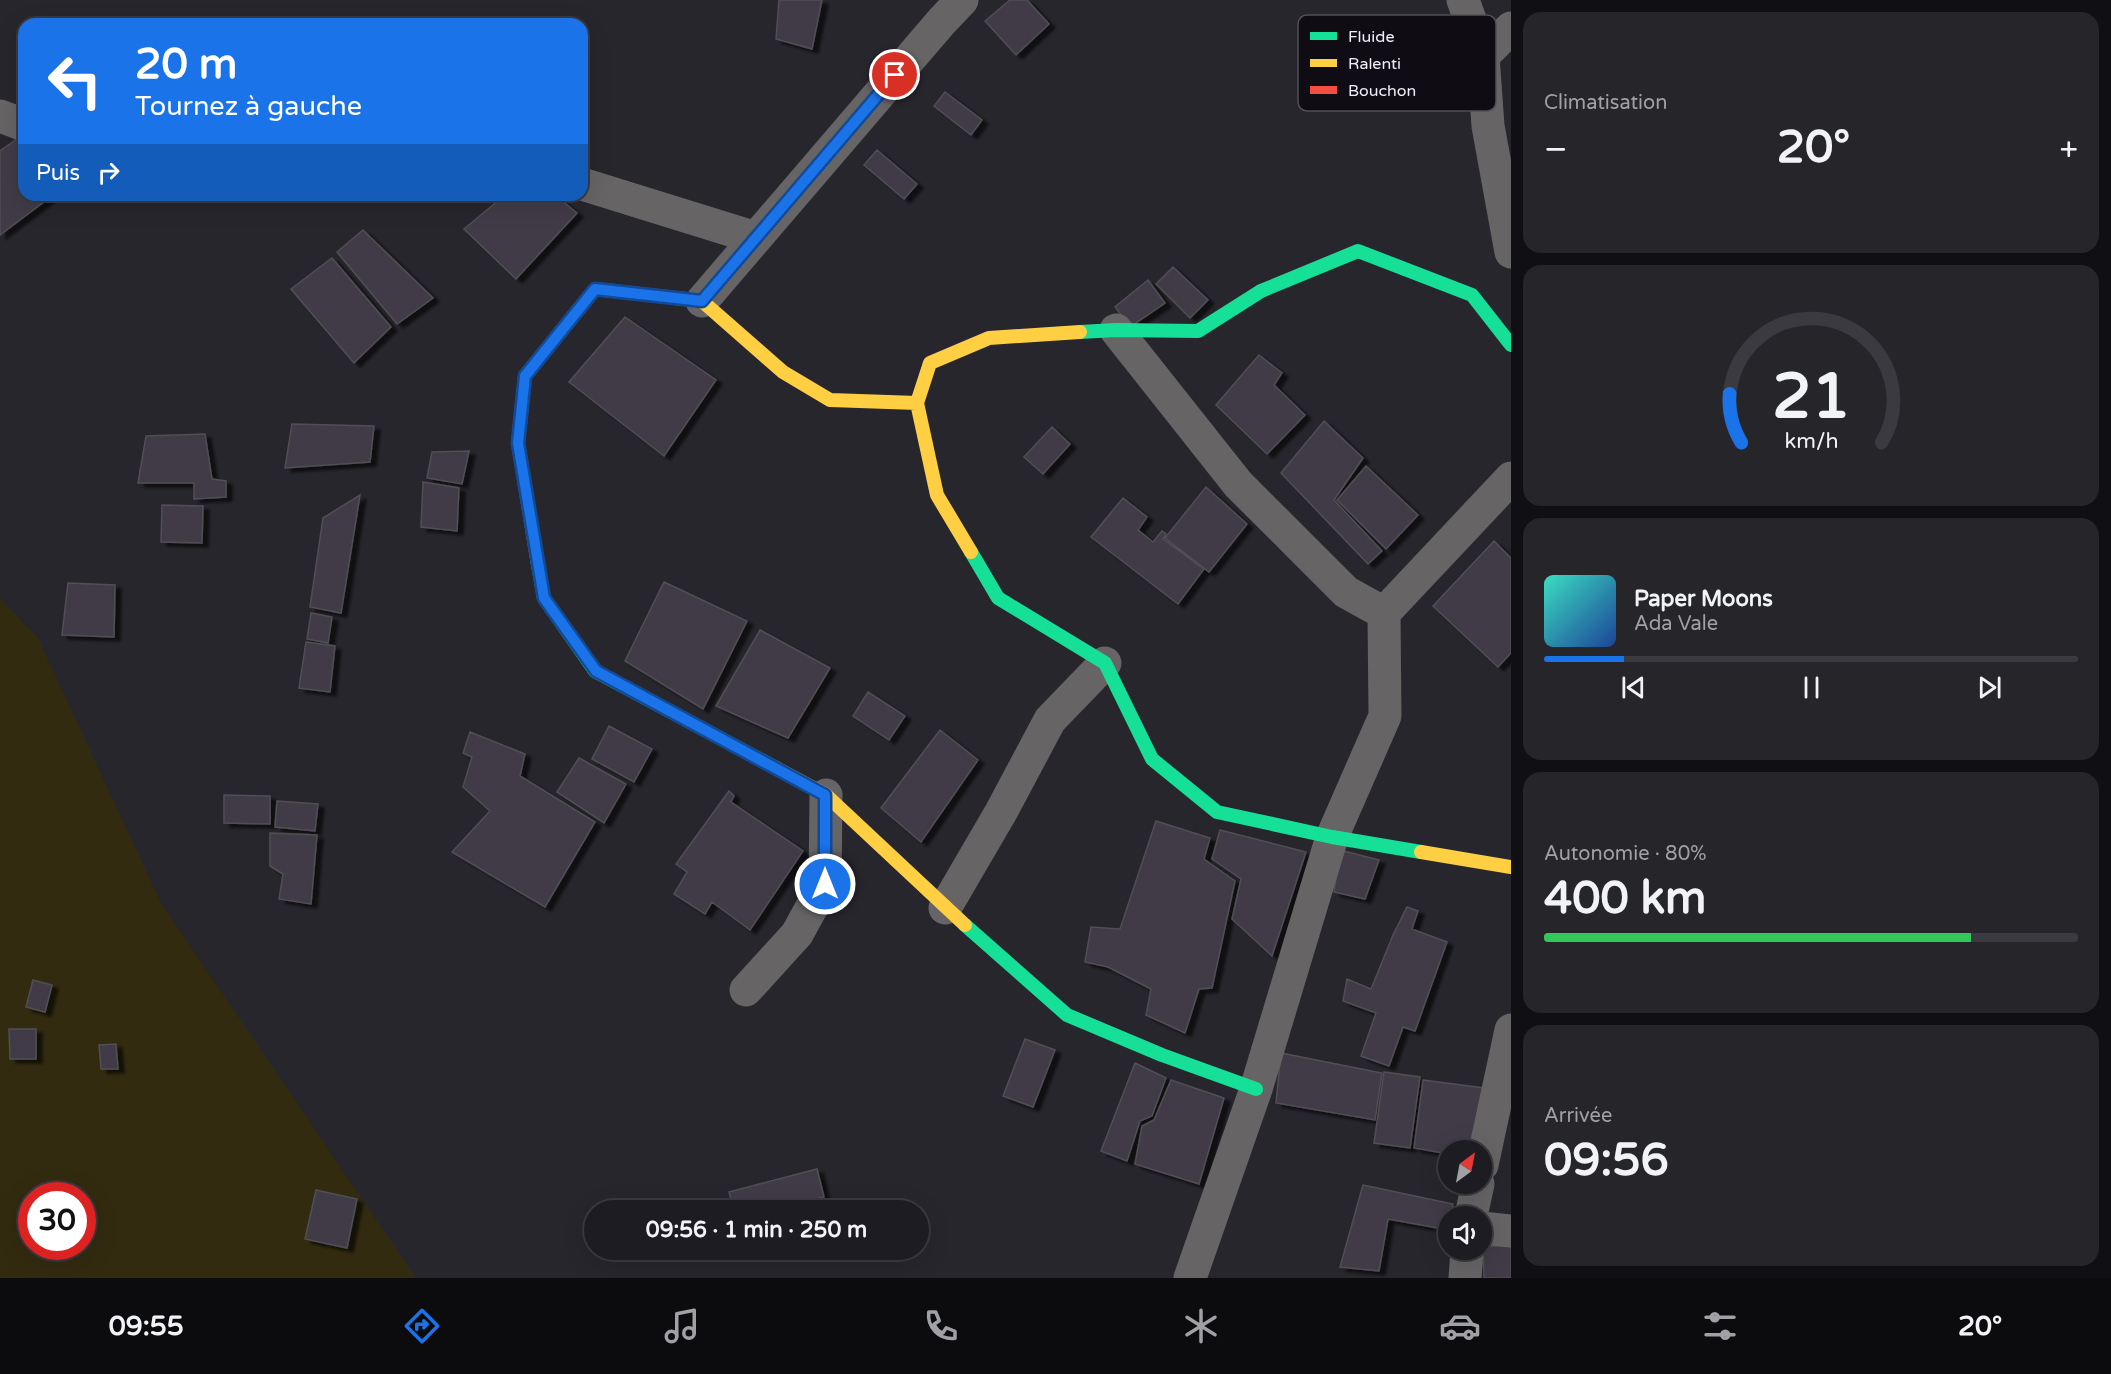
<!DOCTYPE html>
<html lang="fr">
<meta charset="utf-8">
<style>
body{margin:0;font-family:"Varela Round",sans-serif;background:#25252a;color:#f1f3f6;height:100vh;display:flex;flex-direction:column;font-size:22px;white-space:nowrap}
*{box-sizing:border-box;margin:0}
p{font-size:20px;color:#a0a1a5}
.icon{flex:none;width:33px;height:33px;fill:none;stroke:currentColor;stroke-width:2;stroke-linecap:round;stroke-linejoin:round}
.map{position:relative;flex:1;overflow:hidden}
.panel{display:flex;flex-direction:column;gap:12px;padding:12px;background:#100f13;width:600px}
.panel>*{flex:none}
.banner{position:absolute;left:18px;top:18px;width:570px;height:183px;border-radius:18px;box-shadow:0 6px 24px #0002,0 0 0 2px #3b3a40;background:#1a73e8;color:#fff;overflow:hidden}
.needle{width:39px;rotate:32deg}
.buttons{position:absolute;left:1438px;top:1140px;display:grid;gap:12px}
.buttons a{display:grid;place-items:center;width:54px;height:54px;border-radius:50%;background:#1d1c22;box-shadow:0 6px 24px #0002,0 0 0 2px #3b3a40;font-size:30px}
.speed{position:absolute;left:18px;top:1182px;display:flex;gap:12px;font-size:30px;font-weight:700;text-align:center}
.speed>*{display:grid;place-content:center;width:78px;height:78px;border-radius:50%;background:#1d1c22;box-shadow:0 6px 24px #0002,0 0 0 2px #3b3a40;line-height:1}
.speed .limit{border:9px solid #d22;background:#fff;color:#111}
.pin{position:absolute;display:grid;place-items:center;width:51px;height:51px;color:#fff;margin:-26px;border:3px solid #fff;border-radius:50%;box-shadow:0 2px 6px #0007}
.me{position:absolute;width:66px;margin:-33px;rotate:0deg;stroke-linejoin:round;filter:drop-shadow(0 0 4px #0008)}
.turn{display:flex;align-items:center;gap:21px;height:126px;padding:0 18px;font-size:27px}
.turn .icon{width:78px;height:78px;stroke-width:2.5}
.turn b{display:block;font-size:42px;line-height:51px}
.then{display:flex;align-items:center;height:57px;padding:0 18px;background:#0003;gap:12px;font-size:22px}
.big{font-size:45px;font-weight:700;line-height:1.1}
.panel .card{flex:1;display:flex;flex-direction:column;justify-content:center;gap:9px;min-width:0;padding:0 21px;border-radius:18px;background:#25252a}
.panel .dial{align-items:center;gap:0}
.dial svg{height:156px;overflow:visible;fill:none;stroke:#3b3a40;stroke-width:7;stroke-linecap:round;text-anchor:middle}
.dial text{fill:#f1f3f6;stroke:none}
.song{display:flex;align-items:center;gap:18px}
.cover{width:72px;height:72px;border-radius:9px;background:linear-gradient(135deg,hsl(170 70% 55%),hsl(220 70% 35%))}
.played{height:6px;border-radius:3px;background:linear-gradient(90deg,#1a73e8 15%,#3b3a40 15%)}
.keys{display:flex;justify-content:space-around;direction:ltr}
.heat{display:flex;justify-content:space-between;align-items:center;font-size:33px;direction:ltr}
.charge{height:9px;border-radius:4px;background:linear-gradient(90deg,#34c759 80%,#3b3a40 0)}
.trip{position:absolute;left:584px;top:1200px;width:345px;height:60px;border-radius:30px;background:#1d1c22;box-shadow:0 6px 24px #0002,0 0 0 2px #3b3a40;font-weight:700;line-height:60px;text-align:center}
.tabs{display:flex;height:96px;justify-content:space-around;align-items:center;background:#0c0b0e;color:#a0a1a5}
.tabs .icon{width:42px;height:42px}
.tabs .active{color:#1a73e8}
.tabs b{font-size:27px;color:#f1f3f6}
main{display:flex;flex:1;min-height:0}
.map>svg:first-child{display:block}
.sand{fill:#322b10;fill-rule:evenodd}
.building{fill:#3f3b47;stroke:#504f54;stroke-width:1.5;filter:url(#shadow)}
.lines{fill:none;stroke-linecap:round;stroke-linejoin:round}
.street{stroke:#676465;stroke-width:33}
.fast{stroke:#16e098;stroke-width:14}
.slow{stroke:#ffcf43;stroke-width:14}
.jam{stroke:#f24e42;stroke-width:14}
.route-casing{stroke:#114b97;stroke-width:15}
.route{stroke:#1a73e8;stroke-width:10}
.key{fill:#0f0d13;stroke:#525057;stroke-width:1.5}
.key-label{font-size:16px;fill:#f0eef7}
</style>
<main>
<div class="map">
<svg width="1511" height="1278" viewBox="0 0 1511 1278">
<defs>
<filter id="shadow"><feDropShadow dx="6" dy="4" stdDeviation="1.5" flood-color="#0009"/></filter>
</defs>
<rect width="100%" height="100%" fill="#27262d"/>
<path class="sand" d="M0,598L38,638L161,903L416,1278H0ZM32,1196H82V1246H32Z"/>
<path class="building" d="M779,0H822L812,49L776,39Z
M1010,0H1027L1049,24L1016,55L985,21Z
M945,92L982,120L971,135L934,106Z
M17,139L24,146V195H53L0,235V151Z
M877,150L917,184L904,199L864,165Z
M505,195H555L577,213L516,279L464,229Z
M363,230L433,298L397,324L337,252Z
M332,258L391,327L354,363L291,289Z
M1173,267L1208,300L1190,318L1156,284Z
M1148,280L1165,303L1130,327L1115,307Z
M625,317L716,380L664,456L569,382Z
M1259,355L1282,373L1274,385L1305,415L1267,454L1216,405Z
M1324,421L1363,458L1334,500L1382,551L1368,564L1281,473Z
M292,424L374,426L370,462L285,468Z
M1052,427L1070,444L1043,474L1024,457Z
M205,434L212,479L226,481V497L194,499V483H138L146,436Z
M469,451L462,484L427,478L432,452Z
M1366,466L1418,515L1386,549L1337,500Z
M423,482L459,488L457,531L421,527Z
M1206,487L1247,524L1209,572L1165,538Z
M360,495L341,613L310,607L323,518Z
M1123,498L1147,517L1138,530L1153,542L1162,531L1166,534L1163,539L1204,569L1178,604L1091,537Z
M162,505L203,506L202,543L161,542Z
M1494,541L1511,558V653L1498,667L1433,606Z
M664,582L747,621L703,709L625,661Z
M68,583L115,585L114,637L62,635Z
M311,613L332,617L328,643L307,639Z
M760,630L830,668L788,738L716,706Z
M306,642L335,646L330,692L299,688Z
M868,692L905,716L889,740L853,716Z
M609,726L652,749L634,782L592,759Z
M940,730L978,760L921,842L881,808Z
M470,732L525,754L520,776L595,822L545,907L452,852L490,811L463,787L472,757L463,753Z
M579,758L626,784L604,823L557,792Z
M729,791L734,796L731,802L803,851L750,930L712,902L705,914L674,894L687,872L676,864Z
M224,795L270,796V824L224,823Z
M277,801L318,804L315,831L275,827Z
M1156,821L1210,838L1204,859L1235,881L1212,988L1199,989L1185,1033L1146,1015L1151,989L1108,967L1085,962L1091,927L1120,929Z
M1220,830L1306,852L1272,956L1232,919L1241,879L1212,859Z
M270,833L317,835L311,904L279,899L283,874L270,866Z
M1340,850L1379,860L1365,899L1334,892Z
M1407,907L1418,911L1412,929L1447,942L1415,1031L1403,1027L1389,1066L1361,1056L1376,1013L1343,1001L1347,979L1371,989L1393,935Z
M33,980L52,985L45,1012L26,1007Z
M9,1029H36V1059H10Z
M1025,1039L1055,1050L1033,1107L1003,1096Z
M116,1044L118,1069H101L99,1045Z
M1281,1053L1382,1073L1375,1120L1276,1103Z
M1135,1063L1166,1078L1152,1116L1140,1121L1127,1161L1101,1151Z
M1384,1072L1420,1077L1410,1148L1374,1143Z
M1171,1080L1224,1098L1199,1184L1135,1164L1142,1126L1154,1120Z
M1423,1080L1484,1088L1472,1150H1449V1154L1414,1148Z
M817,1169L824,1197L774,1210H734L729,1192Z
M1363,1185L1453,1204L1451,1216H1449V1230L1388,1219L1379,1271L1340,1267Z
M316,1190L357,1199L347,1248L305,1239Z
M1483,1246H1511V1278H1484Z"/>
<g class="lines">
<path class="street" d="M1463,0L1483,56
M1511,28L1483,56L1488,126L1511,252
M0,116L24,125
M582,184L756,238
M702,301L942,21L962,0
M1116,330L1238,484L1346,592L1384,613
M945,908L1001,812L1050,720L1105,663
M746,990L797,934L825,883L826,795
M1482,1165L1511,1030
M1471,1216L1478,1184
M1482,1228L1511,1231
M1190,1278L1256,1089L1332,837L1385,716L1384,613L1511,478
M1465,1278L1467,1250"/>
<path class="fast" d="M1080,332L1116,330L1198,331L1261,291L1358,251L1472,295L1511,345
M971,552L998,598L1105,663L1152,759L1217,812L1332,837L1421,852
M537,559L544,598L595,671L776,768
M965,925L1067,1015L1162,1055L1256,1089"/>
<path class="slow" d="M676,298L702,301L783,372L830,400L917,403
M971,552L937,495L917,403L930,363L989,338L1080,332
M776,768L826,795L965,925
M1421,852L1511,867"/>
<path class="jam" d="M537,559L518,443L525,376L595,289L676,298"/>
</g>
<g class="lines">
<defs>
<path id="route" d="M825,884V795L596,671L544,598L518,443L525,376L595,289L702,301L895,75"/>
</defs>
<use href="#route" class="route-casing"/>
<use href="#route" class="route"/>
</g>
<rect x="1298" y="15" width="198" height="96" rx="9" class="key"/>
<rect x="1310" y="32" width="27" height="8" fill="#16e098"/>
<rect x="1310" y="59" width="27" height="8" fill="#ffcf43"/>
<rect x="1310" y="86" width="27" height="8" fill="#f24e42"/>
<g class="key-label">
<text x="1348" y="42">Fluide</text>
<text x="1348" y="69">Ralenti</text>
<text x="1348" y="96">Bouchon</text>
</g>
</svg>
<div class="buttons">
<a><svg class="needle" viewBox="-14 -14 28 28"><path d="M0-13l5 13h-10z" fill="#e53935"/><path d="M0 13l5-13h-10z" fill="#a0a1a5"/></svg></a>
<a><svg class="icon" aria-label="sound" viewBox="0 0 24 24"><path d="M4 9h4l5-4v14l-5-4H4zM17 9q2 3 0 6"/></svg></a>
</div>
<div class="speed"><div class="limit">30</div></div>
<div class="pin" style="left:895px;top:75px;background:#d93025"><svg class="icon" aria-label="arrive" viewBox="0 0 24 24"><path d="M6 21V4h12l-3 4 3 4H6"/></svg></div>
<svg class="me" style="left:825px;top:884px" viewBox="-20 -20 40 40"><circle r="17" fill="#1a73e8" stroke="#fff" stroke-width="3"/><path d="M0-11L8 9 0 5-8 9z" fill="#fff"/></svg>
<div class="trip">09:56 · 1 min · 250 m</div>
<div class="banner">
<div class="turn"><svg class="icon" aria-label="left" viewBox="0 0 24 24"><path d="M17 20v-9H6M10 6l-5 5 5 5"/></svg><div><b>20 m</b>Tournez à gauche</div></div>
<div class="then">Puis<svg class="icon" aria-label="right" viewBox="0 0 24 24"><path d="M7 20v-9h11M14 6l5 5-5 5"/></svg></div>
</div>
</div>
<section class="panel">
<div class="card"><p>Climatisation</p>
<div class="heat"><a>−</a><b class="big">20°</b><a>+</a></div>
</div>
<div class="card dial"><svg viewBox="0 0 100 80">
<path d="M14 69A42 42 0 1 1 86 69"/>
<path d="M14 69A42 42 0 0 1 8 44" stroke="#1a73e8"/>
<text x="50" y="56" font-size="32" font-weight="700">21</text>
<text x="50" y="72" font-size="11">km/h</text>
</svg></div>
<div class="card">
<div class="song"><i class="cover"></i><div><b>Paper Moons</b><p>Ada Vale</p></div></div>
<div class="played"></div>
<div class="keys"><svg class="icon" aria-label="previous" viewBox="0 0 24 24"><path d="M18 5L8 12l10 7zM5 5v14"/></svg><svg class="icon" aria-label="pause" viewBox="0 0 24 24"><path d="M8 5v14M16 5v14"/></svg><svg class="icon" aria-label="next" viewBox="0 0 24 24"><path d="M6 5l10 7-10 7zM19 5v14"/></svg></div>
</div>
<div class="card"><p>Autonomie · 80%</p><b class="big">400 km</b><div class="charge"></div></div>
<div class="card"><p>Arrivée</p><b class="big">09:56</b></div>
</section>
</main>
<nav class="tabs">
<b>09:55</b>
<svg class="icon active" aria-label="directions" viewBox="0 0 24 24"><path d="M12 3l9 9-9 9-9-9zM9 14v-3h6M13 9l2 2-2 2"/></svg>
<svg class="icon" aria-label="music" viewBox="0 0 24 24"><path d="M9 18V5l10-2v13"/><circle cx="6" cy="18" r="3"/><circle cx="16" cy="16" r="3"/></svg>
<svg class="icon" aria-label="phone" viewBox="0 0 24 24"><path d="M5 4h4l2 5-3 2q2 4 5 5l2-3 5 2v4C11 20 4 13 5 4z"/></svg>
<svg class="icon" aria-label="climate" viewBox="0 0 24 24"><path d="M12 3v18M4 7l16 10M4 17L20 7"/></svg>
<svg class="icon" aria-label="car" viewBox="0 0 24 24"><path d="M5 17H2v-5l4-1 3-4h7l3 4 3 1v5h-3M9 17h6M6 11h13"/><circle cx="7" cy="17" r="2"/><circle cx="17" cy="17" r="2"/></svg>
<svg class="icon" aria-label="filters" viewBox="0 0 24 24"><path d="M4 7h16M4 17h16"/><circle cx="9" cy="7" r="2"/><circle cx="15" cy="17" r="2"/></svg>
<b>20°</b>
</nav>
